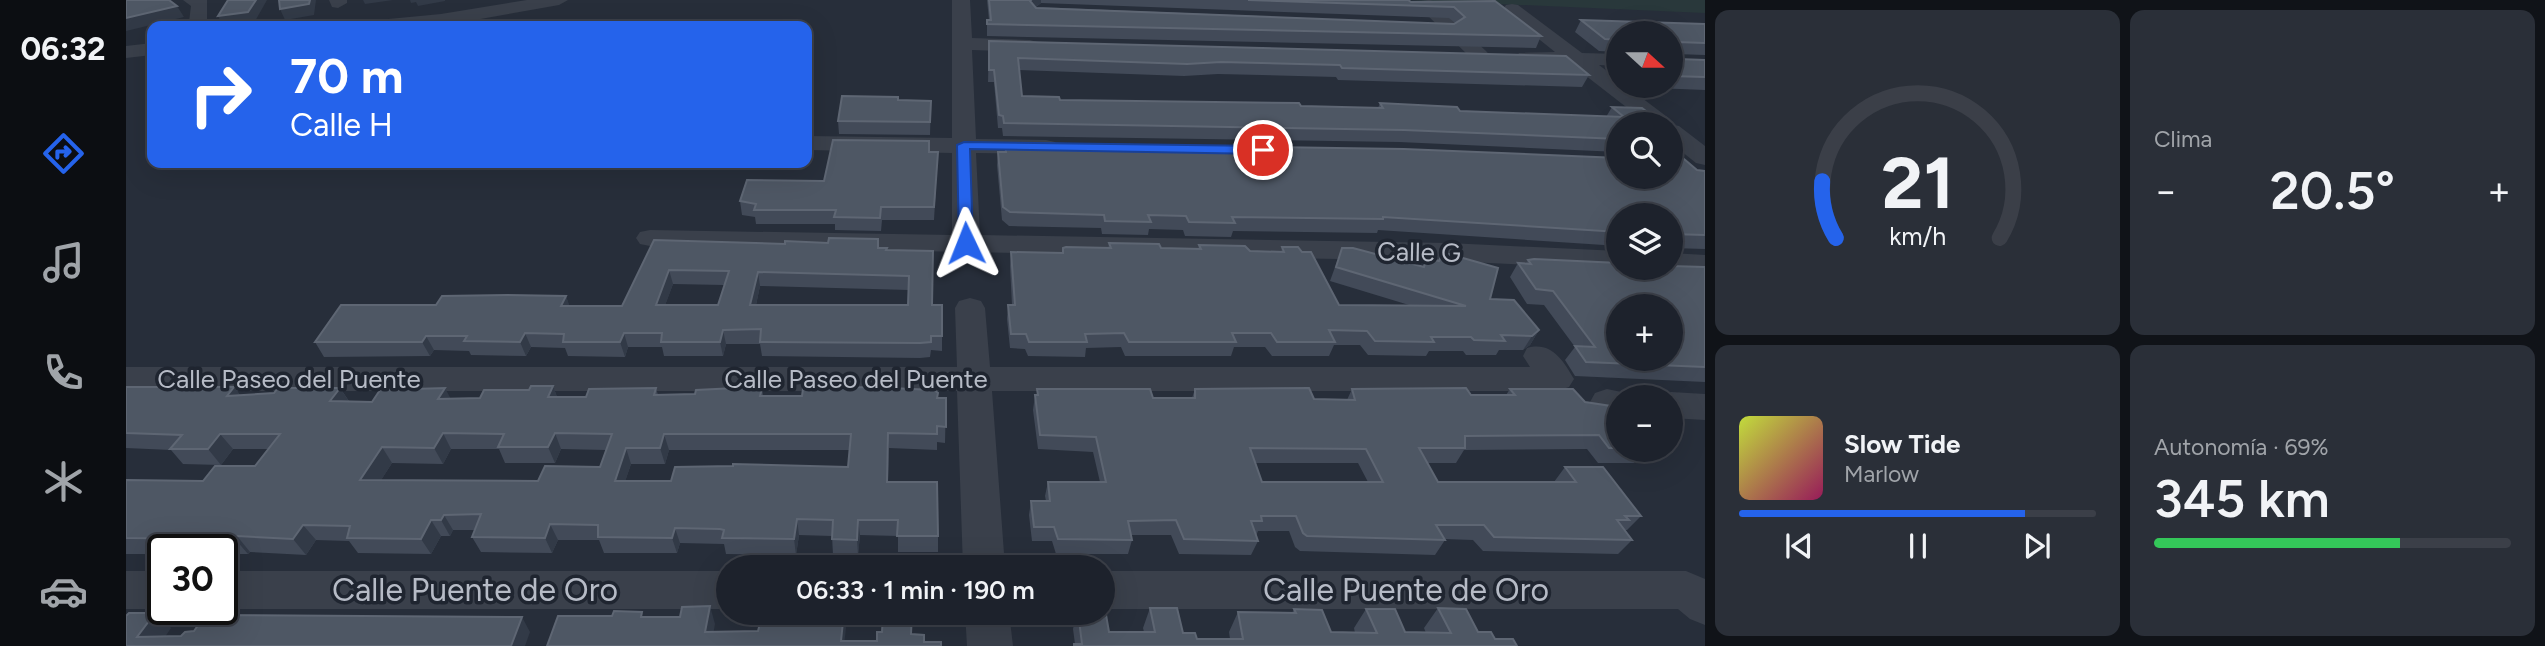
<!DOCTYPE html>
<html lang="es">
<meta charset="utf-8">
<style>
body{margin:0;font-family:Figtree,sans-serif;background:#2a2f38;color:#f1f3f6;height:100vh;display:flex;flex-direction:column;font-size:26px;white-space:nowrap}
*{box-sizing:border-box;margin:0}
p{font-size:23px;color:#a0a4a9}
.icon{flex:none;width:38px;height:38px;fill:none;stroke:currentColor;stroke-width:2;stroke-linecap:round;stroke-linejoin:round}
.map{position:relative;flex:1;overflow:hidden}
.details{display:flex;flex-direction:column;gap:10px;padding:10px;background:#101318;width:840px}
.details>*{flex:none}
.guide{position:absolute;left:21px;top:21px;width:665px;height:147px;border-radius:14px;box-shadow:0 7px 28px #0002,0 0 0 2px #3b3f48;background:#2563eb;color:#fff;overflow:hidden}
.needle{width:46px;rotate:111deg}
.tools{position:absolute;left:1480px;top:21px;display:grid;gap:14px}
.tools a{display:grid;place-items:center;width:77px;height:77px;border-radius:50%;background:#1d222c;box-shadow:0 7px 28px #0002,0 0 0 2px #3b3f48;font-size:35px}
.speed{position:absolute;left:21px;top:534px;display:flex;gap:14px;font-size:35px;font-weight:700;text-align:center}
.speed>*{display:grid;place-content:center;width:91px;height:91px;border-radius:50%;background:#1d222c;box-shadow:0 7px 28px #0002,0 0 0 2px #3b3f48;line-height:1}
.speed .limit{border:4px solid #111;border-radius:10px;background:#fff;color:#111}
.pin{position:absolute;display:grid;place-items:center;width:60px;height:60px;color:#fff;margin:-30px;border:4px solid #fff;border-radius:50%;box-shadow:0 2px 7px #0007}
.me{position:absolute;width:77px;margin:-38px;rotate:358deg;stroke-linejoin:round;filter:drop-shadow(0 0 5px #0008)}
.turn{display:flex;align-items:center;gap:24px;height:147px;padding:0 28px;font-size:32px}
.turn .icon{width:91px;height:91px;stroke-width:2.5}
.turn b{display:block;font-size:49px;line-height:60px}
.big{font-size:52px;font-weight:600;line-height:1.1}
.details .widget{flex:1;display:flex;flex-direction:column;justify-content:center;gap:10px;min-width:0;padding:0 24px;border-radius:14px;background:#2a2f38}
.details .dial{align-items:center;gap:0}
.dial svg{height:182px;overflow:visible;fill:none;stroke:#3b3f48;stroke-width:7;stroke-linecap:round;text-anchor:middle}
.dial text{fill:#f1f3f6;stroke:none}
.song{display:flex;align-items:center;gap:21px}
.cover{width:84px;height:84px;border-radius:10px;background:linear-gradient(135deg,hsl(70 70% 55%),hsl(330 70% 35%))}
.played{height:7px;border-radius:4px;background:linear-gradient(90deg,#2563eb 80%,#3b3f48 80%)}
.keys{display:flex;justify-content:space-around;direction:ltr}
.heat{display:flex;justify-content:space-between;align-items:center;font-size:38px;direction:ltr}
.charge{height:10px;border-radius:5px;background:linear-gradient(90deg,#34c759 69%,#3b3f48 0)}
.details .tiles{flex:1;display:grid;gap:10px;grid-template-columns:repeat(2,1fr)}
.trip{position:absolute;left:590px;top:555px;width:399px;height:70px;border-radius:35px;background:#1d222c;box-shadow:0 7px 28px #0002,0 0 0 2px #3b3f48;font-weight:600;line-height:70px;text-align:center}
main{display:flex;flex:1;min-height:0}
.menu{display:flex;flex-direction:column;width:126px;justify-content:space-around;align-items:center;background:#0c0e12;color:#a0a4a9}
.menu .icon{width:49px;height:49px}
.menu .current{color:#2563eb}
.menu b{font-size:32px;color:#f1f3f6}
.map>svg:first-child{display:block}
.green{fill:#29383b}
.lines{fill:none;stroke-linecap:round;stroke-linejoin:round}
.minor{fill:#3a404b;fill-rule:evenodd}
.wall{fill:#424a58;fill-rule:evenodd}
.shaded-wall{fill:#323a47}
.building{fill:#4e5764;stroke:#5e6673;stroke-width:2;fill-rule:evenodd}
.route{fill:#2563eb;stroke:#184099;stroke-width:2}
.labels{text-anchor:middle;dominant-baseline:central;stroke-width:7;stroke-linejoin:round;paint-order:stroke}
.street-label{font-size:26px;fill:#b6bbc6;stroke:#1f2530}
.near-street-label{font-size:32px;fill:#b6bbc6;stroke:#1f2530}
</style>
<main>
<nav class="menu">
<b>06:32</b>
<svg class="icon current" aria-label="directions" viewBox="0 0 24 24"><path d="M12 3l9 9-9 9-9-9zM9 14v-3h6M13 9l2 2-2 2"/></svg>
<svg class="icon" aria-label="music" viewBox="0 0 24 24"><path d="M9 18V5l10-2v13"/><circle cx="6" cy="18" r="3"/><circle cx="16" cy="16" r="3"/></svg>
<svg class="icon" aria-label="phone" viewBox="0 0 24 24"><path d="M5 4h4l2 5-3 2q2 4 5 5l2-3 5 2v4C11 20 4 13 5 4z"/></svg>
<svg class="icon" aria-label="climate" viewBox="0 0 24 24"><path d="M12 3v18M4 7l16 10M4 17L20 7"/></svg>
<svg class="icon" aria-label="car" viewBox="0 0 24 24"><path d="M5 17H2v-5l4-1 3-4h7l3 4 3 1v5h-3M9 17h6M6 11h13"/><circle cx="7" cy="17" r="2"/><circle cx="17" cy="17" r="2"/></svg>
</nav>
<div class="map">
<svg width="1579" height="646" viewBox="0 0 1579 646">
<rect width="100%" height="100%" fill="#272e3a"/>
<path class="green" d="M1281,0H1579V13Z"/>
<g class="lines">
<path class="minor" d="M57,0H81V22L79,26H65L63,22L65,6Z
M203,0H221V3L212,8L206,7Z
M401,0H442L433,5L315,26H243L252,20L315,14Z
M826,0H844L846,38L904,40L911,42L914,46L911,50L904,52L846,50L850,139L920,140L929,142L932,147L929,152L920,154L850,153L854,235L1322,243L1493,251V268H1497L1493,269L1322,261L524,246L514,244L510,238L514,232L524,230L826,235V153L683,150H681V136L826,138Z
M1303,0L1307,1L1361,52L1364,56L1361,60H1347L1295,9L1292,5L1295,1Z
M1386,4L1392,5L1456,53L1493,54V66L1473,65L1493,80V86H1500L1544,119L1547,125L1553,126L1579,146V165L1570,163L1545,143V124H1522L1446,65L1393,61L1390,57L1393,53L1429,52L1380,13L1377,9L1380,5Z
M26,43V55L0,58V46Z
M1545,253L1579,255V273L1535,268H1545Z
M844,298L855,301L859,308L864,367H1404L1397,356L1401,348C1425,341 1437,360 1448,379L1443,387L1431,391H866L879,567H837L831,391H0V367H831L829,308L833,301Z
M1481,389L1505,394L1507,397H1493V416L1469,411L1464,402L1469,393Z
M1545,392L1579,394V420L1545,418V397H1532Z
M0,571H37V609H0Z
M96,571H602V609H96Z
M976,571H1560L1579,579V625L1564,619L1552,609H976Z
M839,612H883L887,646H841Z"/>
</g>
<path class="wall" d="M861,0H1282L1285,2L1369,1L1415,36L1410,48L861,36V20H863ZM915,3L1323,18L1329,23L1328,24L910,7Z
M1455,20L1579,24V55L1549,54L1550,56L1552,59L1579,60V90L1528,88L1525,86H1545V33H1493V52L1473,51L1449,32Z
M863,41L1463,75L1456,87L1212,80L1210,77L1092,74L1058,76L893,70L896,96L934,100L1252,108L1254,103L1334,111L1480,117L1486,107L1516,108L1493,124V152L1273,142L877,136L876,128H872L868,82H862Z
M772,100L805,101L804,135L713,134L712,121Z
M879,143L1579,171V249L1545,248V215H1493V246L1252,230L1251,233L1107,231L1105,237L1059,236L1057,230L1023,229L1022,235L976,234L975,228L883,226L876,220L871,165L872,152H879Z
M803,152H812L808,220H756L755,231L709,230V224H630L629,217L616,215L614,201L698,181Z
M528,240L752,248L761,250L806,305H816V351L805,350L804,357L794,358L636,356L634,344H600L597,356H538L536,347H502L499,357L442,356L439,348L405,347L400,356L345,355L343,351L308,350L304,356L198,357L189,342L310,305L440,296L443,306H496ZM547,284L598,285L592,305H539ZM634,286L783,290L782,305H630Z
M983,243L1035,248L1072,249L1073,245L1124,251L1155,252L1156,247L1213,305H1283L1204,281L1216,248L1296,267L1301,258L1312,261L1320,259L1323,254L1364,299L1413,330L1404,345L1397,350H1373L1370,355H1340L1337,351H1303L1300,356L1242,355L1234,345H1208L1203,356H1146L1139,347H1108L1105,356H999L995,347L960,348L959,357L902,356L899,349L884,348L881,319L882,305H886L884,266L885,252L936,253L937,248H982Z
M1402,260L1579,267V382L1449,376L1439,360L1449,347L1418,305L1401,304L1384,277L1392,263H1400Z
M427,386L431,397H460L530,388L532,395L569,394L636,388L637,396L820,398L819,443L811,442V450L763,448L762,482L812,536V552H772V536L734,535L732,555H707L706,536L673,535L670,555L600,554L598,544L554,543L551,553H478L473,540H432L426,553L355,552L346,537L349,530H327L324,536H315L305,554L232,553L223,541L190,540L180,555L124,552L122,554H96V550H37V554H0V480L77,481L129,466L142,449H107L95,465L57,464L45,450L0,448V387H108L114,395L214,388L223,401L246,402L354,398ZM325,449H373L379,463H429L435,449L480,450L474,467L412,481L255,480L266,463L317,464ZM543,450H724L722,467L545,481H499L505,464H539Z
M911,389L1027,398H1066L1069,389L1188,399L1221,400L1226,389L1345,395H1380L1384,389L1459,402L1493,415V450H1520L1508,463H1472L1461,449L1338,450L1330,463H1301L1312,482H1428L1439,467L1515,516L1501,530H1499L1506,540L1492,554L1357,551L1347,540L1318,539L1319,540L1309,555L1174,551L1169,547L1163,531H1132L1130,536L1132,541L1125,555L1053,554L1045,535H1005L1006,540L1002,554H930L926,541H906L903,515L905,501H920L919,496L922,482H974L967,452L912,449L907,410L909,395H911ZM1129,463H1232L1242,482H1136Z
M1024,608L1057,633L1071,639H1104L1103,632L1112,612L1166,613L1168,609L1205,632L1229,633L1228,628L1240,609L1279,632L1300,633L1298,628L1312,608L1352,632L1369,639L1391,646H947L949,644L947,629L951,612H976L983,632H1018L1017,628Z"/>
<path class="shaded-wall" d="M130,0H141L128,23L97,26L92,16Z
M184,0H190L188,15L159,20L154,9Z
M237,0H267L239,4Z
M284,0H319V1L292,6L290,2L285,3Z
M905,0H915V3L903,12Z
M51,6L58,17L0,31V18Z
M543,270L547,284L534,319L530,305Z
M632,272L634,286L627,319L624,305Z
M440,296L445,310L435,306Z
M597,330L600,344L597,356L594,342Z
M1413,330L1404,345L1397,350L1406,336Z
M399,333L405,347L400,356L394,342Z
M498,333L502,347L499,357L494,342Z
M300,336L308,350L304,356L296,342Z
M427,386L433,402L422,397Z
M108,387L120,403L101,396Z
M214,388L224,403L204,401Z
M319,388L327,403L312,399Z
M317,433L325,449L317,464L308,448Z
M429,433L435,449L429,463L422,447Z
M762,433L763,448L761,497V482Z
M94,434L107,449L95,465L82,449Z
M538,434L543,450L539,464L534,448Z
M256,447L266,463L245,496L234,480Z
M500,448L505,464L494,497L489,481Z
M318,515L327,530L324,536L315,520Z
M671,519L673,535L670,555L668,539Z
M305,520L315,536L305,554L295,539Z
M732,520L734,535L732,555L731,540Z
M424,524L432,540L426,553L419,538Z
M177,525L190,540L180,555L167,539Z
M549,528L554,543L551,553L546,538Z
M111,536L124,552L122,554L109,539Z
M584,606L589,624L585,646L579,632Z
M718,612L720,628L718,646L715,641Z
M29,613L45,628L33,646L11,637Z
M396,617L404,632L399,646H385Z"/>
<path class="building" d="M0,0H43L51,6L0,18Z
M102,0H130L122,12L92,16Z
M153,0H184L183,4L154,9Z
M863,0H905L904,1L910,8L1328,24L1339,17L1328,7L1122,0H1282L1285,2L1369,1L1415,36L861,24V20H865Z
M1455,20L1579,24V43L1552,42L1549,44L1550,56L1552,59L1579,60V77L1545,76V33H1493V40L1479,39Z
M863,41L1440,56L1463,75L1216,68L1214,65L1095,62L1061,64L892,58L896,96L933,97L934,100L1173,103L1175,106L1257,108L1254,103L1331,107L1334,111L1498,117L1486,107L1516,108L1537,124H1493V139L1278,130L878,123L877,116L873,115L868,70H863Z
M716,96L772,97V100L805,101L804,122L712,121Z
M707,140L803,141V152H812L808,207H755L754,218L708,217L710,210H628L630,204L614,201L621,180L698,181Z
M879,143L1278,149L1493,158V177H1545V148L1571,170L1579,171V235L1545,234V215H1493V232L1257,217V219L1106,217L1109,223L1063,222L1060,216L1022,215L1025,222L979,221L978,215L884,212L877,207L872,152H880Z
M703,238L752,239V248H761L760,250L807,251L806,305H816V336H805V342L794,343L634,342L635,329L597,330L594,342H535L536,333H498L494,342H437L438,334L399,333L394,342L338,341L341,336H300L296,342H189L215,305H310L316,296L381,295L440,296L435,306H496L528,240L659,244V241L702,243ZM543,270L603,271L592,305H530ZM632,272L783,276L782,305H624Z
M983,243L1033,244L1035,248L1075,249L1073,245L1119,246L1124,251L1158,252L1156,247H1172L1176,252H1185L1213,305L1340,306L1210,267L1216,248H1227L1298,267L1301,258L1313,261L1315,257L1321,259L1323,254L1372,268L1364,299L1388,300L1413,330L1406,336L1375,335L1379,341L1348,340L1345,337H1305L1308,342L1249,341L1241,331L1203,330L1209,342H1151L1145,333H1106L1110,342H1003L998,333L959,334L961,342H903L900,334H885L882,305H889L885,252L937,253V248L940,247L985,248Z
M1408,259L1493,263V268H1545V266L1579,267V367L1460,362L1449,346L1469,347L1427,291L1410,289L1392,263L1405,264L1402,260ZM1493,306H1545V359H1493Z
M405,386H427L422,397H460L463,389L530,388L528,395L569,394L570,390L610,388H636L634,396H676L677,389L742,387L808,390L812,393L811,398H820V427L811,426V434L762,433L761,482H811L812,536H771L772,520H732L731,540L706,539L707,520L671,519L668,539L596,538L598,530L594,529L549,528L546,538L472,537V525L424,524L419,538L346,537L355,514L318,515L315,520H305L295,539L221,538L224,526L177,525L167,539L111,536L109,539L0,538V480L77,481L89,466H129L154,434H94L82,449H44L56,435L0,433V387H108L101,396L148,393L152,388H214L204,401L246,402L254,390L319,388L312,399L354,398L358,390H403ZM317,433L378,434L372,447H422L429,433L486,434L474,467L419,466L412,481L234,480L256,447L308,448ZM538,434H725L722,467L607,464V466L549,467L545,481H489L500,448H534Z
M1183,388L1188,399L1229,400L1226,389L1340,388L1345,395H1389L1384,389H1447L1459,402L1485,406L1493,415V448H1483L1473,435L1339,436V448H1293L1312,482H1450L1439,467H1477L1515,516H1499L1503,520H1491L1506,540L1368,537L1358,525H1310L1319,540L1181,536L1177,533L1170,516H1135L1136,521H1125L1132,541L1058,539L1050,520L1002,521L1006,540L932,539L928,527H908L905,501H924L922,482H980L970,437L914,435L909,395H912L911,389H1024L1027,398H1069V389ZM1124,448L1240,449L1257,482H1136Z
M584,606L579,632L632,631L637,612H718L715,641H751V632H756L757,613H786L785,634L798,635V642H815V646H421L432,616H486L488,611L516,612L515,617H554L556,607Z
M1024,608H1051L1057,633H1069L1071,639H1117L1112,612L1170,613L1168,609L1196,610L1205,632L1251,633L1240,609H1269L1279,632L1325,633L1312,608L1340,609L1352,632H1365L1369,639H1387L1391,646H948V644H956L952,612H976V609H979L983,632H1029Z
M3,613H29L11,637L55,636L59,632L68,631L79,615L396,617L385,646H0V616Z"/>
<path class="route" d="M838,142L1137,146L1143,150L1137,154L844,149L847,243L840,247L833,243L831,145Z"/>
<g class="labels">
<g class="street-label">
<text transform="translate(1293 252) rotate(1)">Calle G</text>
<text x="163" y="379">Calle Paseo del Puente</text>
<text x="730" y="379">Calle Paseo del Puente</text>
</g>
<g class="near-street-label">
<text x="349" y="590">Calle Puente de Oro</text>
<text x="1280" y="590">Calle Puente de Oro</text>
</g>
</g>
</svg>
<div class="tools">
<a><svg class="needle" viewBox="-14 -14 28 28"><path d="M0-13l5 13h-10z" fill="#e53935"/><path d="M0 13l5-13h-10z" fill="#a0a4a9"/></svg></a>
<a><svg class="icon" aria-label="search" viewBox="0 0 24 24"><circle cx="10" cy="10" r="6"/><path d="M15 15l6 6"/></svg></a>
<a><svg class="icon" aria-label="layers" viewBox="0 0 24 24"><path d="M12 4l9 5-9 5-9-5zM3 14l9 5 9-5"/></svg></a>
<a>+</a>
<a>−</a>
</div>
<div class="speed"><div class="limit">30</div></div>
<div class="pin" style="left:1137px;top:150px;background:#d93025"><svg class="icon" aria-label="arrive" viewBox="0 0 24 24"><path d="M6 21V4h12l-3 4 3 4H6"/></svg></div>
<svg class="me" style="left:840px;top:243px" viewBox="-20 -20 40 40"><path d="M0-17L14 15 0 8-14 15z" fill="#2563eb" stroke="#fff" stroke-width="4"/></svg>
<div class="trip">06:33 · 1 min · 190 m</div>
<div class="guide">
<div class="turn"><svg class="icon" aria-label="right" viewBox="0 0 24 24"><path d="M7 20v-9h11M14 6l5 5-5 5"/></svg><div><b>70 m</b>Calle H</div></div>
</div>
</div>
<section class="details">
<div class="tiles">
<div class="widget dial"><svg viewBox="0 0 100 80">
<path d="M14 69A42 42 0 1 1 86 69"/>
<path d="M14 69A42 42 0 0 1 8 44" stroke="#2563eb"/>
<text x="50" y="56" font-size="32" font-weight="700">21</text>
<text x="50" y="72" font-size="11">km/h</text>
</svg></div>
<div class="widget"><p>Clima</p>
<div class="heat"><a>−</a><b class="big">20.5°</b><a>+</a></div>
</div>
<div class="widget">
<div class="song"><i class="cover"></i><div><b>Slow Tide</b><p>Marlow</p></div></div>
<div class="played"></div>
<div class="keys"><svg class="icon" aria-label="previous" viewBox="0 0 24 24"><path d="M18 5L8 12l10 7zM5 5v14"/></svg><svg class="icon" aria-label="pause" viewBox="0 0 24 24"><path d="M8 5v14M16 5v14"/></svg><svg class="icon" aria-label="next" viewBox="0 0 24 24"><path d="M6 5l10 7-10 7zM19 5v14"/></svg></div>
</div>
<div class="widget"><p>Autonomía · 69%</p><b class="big">345 km</b><div class="charge"></div></div>
</div>
</section>
</main>
